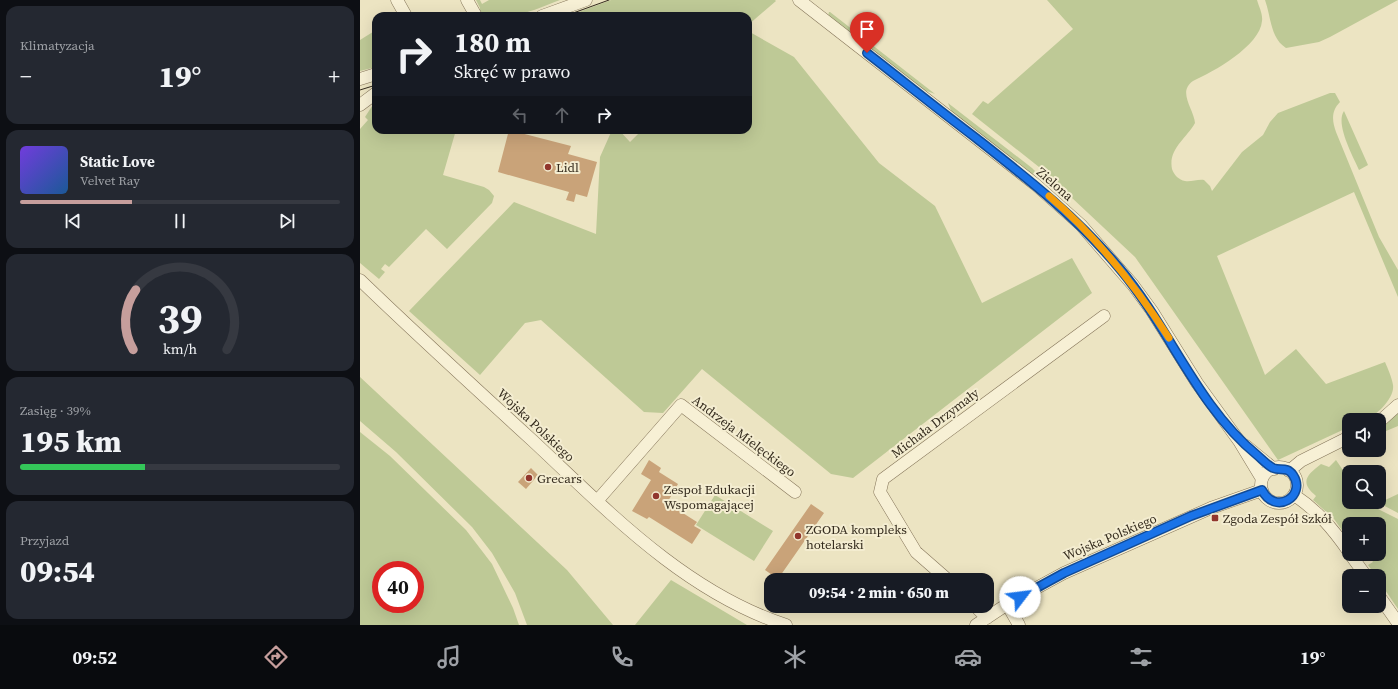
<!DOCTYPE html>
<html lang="pl">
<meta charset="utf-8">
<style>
body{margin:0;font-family:"Source Serif 4",serif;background:#242831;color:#f1f3f6;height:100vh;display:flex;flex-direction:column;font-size:15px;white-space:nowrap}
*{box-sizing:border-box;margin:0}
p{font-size:13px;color:#9ea1a6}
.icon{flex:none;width:22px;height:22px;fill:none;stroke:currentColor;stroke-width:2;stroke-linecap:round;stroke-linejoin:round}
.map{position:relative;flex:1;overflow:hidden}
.panel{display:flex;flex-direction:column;gap:6px;padding:6px;background:#0d0f14;width:360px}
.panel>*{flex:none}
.guide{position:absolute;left:12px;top:12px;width:380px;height:122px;border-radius:12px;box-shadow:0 4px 16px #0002;background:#171b24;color:#f1f3f6;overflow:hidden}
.buttons{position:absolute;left:982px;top:413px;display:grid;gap:8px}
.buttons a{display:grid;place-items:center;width:44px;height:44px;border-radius:8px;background:#171b24;box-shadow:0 4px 16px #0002;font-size:20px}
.speed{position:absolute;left:12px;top:561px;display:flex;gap:8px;font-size:20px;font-weight:700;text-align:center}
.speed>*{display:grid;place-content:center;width:52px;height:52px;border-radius:50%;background:#171b24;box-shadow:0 4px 16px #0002;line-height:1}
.speed .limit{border:6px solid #d22;background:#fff;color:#111}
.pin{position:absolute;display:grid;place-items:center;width:34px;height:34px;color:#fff;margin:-41px -17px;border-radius:50% 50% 50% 0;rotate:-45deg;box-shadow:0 0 4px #0007}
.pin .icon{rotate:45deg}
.me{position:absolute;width:44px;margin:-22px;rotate:60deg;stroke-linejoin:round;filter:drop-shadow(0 0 3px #0008)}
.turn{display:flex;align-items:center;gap:14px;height:84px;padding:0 16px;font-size:18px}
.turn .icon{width:52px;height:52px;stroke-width:2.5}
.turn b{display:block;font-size:28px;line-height:34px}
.lanes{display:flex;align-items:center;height:38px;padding:0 16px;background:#0003;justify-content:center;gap:20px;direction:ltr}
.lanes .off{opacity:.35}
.big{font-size:30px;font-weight:800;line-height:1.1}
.panel .card{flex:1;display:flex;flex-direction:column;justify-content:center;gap:6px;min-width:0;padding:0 14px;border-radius:12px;background:#242831}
.panel .dial{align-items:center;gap:0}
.dial svg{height:104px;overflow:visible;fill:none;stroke:#363941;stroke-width:7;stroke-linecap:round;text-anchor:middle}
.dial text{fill:#f1f3f6;stroke:none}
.song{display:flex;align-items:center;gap:12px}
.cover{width:48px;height:48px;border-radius:6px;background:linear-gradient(135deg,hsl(260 70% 55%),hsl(210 70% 35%))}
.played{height:4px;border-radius:2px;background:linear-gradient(90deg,#c69e9c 35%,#363941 35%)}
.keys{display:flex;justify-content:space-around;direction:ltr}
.heat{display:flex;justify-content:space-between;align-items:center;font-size:22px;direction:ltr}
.charge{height:6px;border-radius:3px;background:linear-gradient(90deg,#34c759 39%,#363941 0)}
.trip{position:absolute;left:404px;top:573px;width:230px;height:40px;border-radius:12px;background:#171b24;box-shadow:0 4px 16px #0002;font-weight:800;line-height:40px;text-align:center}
.tabs{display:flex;height:64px;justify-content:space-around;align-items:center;background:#090b0e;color:#9ea1a6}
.tabs .icon{width:28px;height:28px}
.tabs .current{color:#c69e9c}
.tabs b{font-size:18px;color:#f1f3f6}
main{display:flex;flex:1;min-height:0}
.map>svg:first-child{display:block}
.green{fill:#bec996;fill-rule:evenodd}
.building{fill:#c9a379}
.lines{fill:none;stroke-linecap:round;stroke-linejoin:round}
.minor-casing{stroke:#85755a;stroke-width:13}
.minor{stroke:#f7f0d5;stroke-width:12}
.tram{stroke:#352c1e;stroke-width:1}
.route-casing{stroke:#114b97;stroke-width:10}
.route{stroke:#1a73e8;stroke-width:7}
.slow{stroke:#f59e0b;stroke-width:7}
.poi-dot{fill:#91362d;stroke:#f4edd1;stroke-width:1.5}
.labels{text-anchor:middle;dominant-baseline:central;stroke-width:4;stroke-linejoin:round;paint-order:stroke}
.poi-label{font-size:13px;fill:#352c1e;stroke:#f4edd1;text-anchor:start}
.street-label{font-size:13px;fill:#352c1e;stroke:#f4edd1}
</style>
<main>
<section class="panel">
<div class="card"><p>Klimatyzacja</p>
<div class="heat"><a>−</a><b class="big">19°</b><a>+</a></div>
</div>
<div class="card">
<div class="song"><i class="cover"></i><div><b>Static Love</b><p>Velvet Ray</p></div></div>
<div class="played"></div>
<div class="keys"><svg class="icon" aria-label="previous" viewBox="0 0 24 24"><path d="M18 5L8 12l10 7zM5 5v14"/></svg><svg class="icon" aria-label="pause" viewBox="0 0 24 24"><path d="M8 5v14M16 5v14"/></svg><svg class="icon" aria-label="next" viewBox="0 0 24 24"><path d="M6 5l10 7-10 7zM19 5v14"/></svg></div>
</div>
<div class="card dial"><svg viewBox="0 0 100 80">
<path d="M14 69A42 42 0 1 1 86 69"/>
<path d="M14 69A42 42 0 0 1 16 23" stroke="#c69e9c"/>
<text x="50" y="56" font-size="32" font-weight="700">39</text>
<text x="50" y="72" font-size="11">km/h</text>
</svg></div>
<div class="card"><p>Zasięg · 39%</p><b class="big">195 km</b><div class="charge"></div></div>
<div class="card"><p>Przyjazd</p><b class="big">09:54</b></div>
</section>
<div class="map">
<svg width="1038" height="625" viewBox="0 0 1038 625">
<rect width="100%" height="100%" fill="#ece4c2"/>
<path class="green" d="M116,0H120L122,4L129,0H200C176,9 146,24 120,13V8Z
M251,0H415L416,1L388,25V16H208Z
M687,0H897C899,7 903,14 902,21C900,46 853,72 833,81C817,92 834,109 835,123C826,139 808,149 812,169C814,175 819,180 825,181C831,182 838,179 844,180L850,186L852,191L882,152L903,135L910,122L918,113L970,93H975L980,102C971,111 972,121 976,132L1019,237L1038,270V297L994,192L857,256L905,375L936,349L966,384L1025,362C1028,369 1032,378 1033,385C1035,398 1016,416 1005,420C1000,421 994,420 989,420V427L918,460L775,257L679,167L612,114L623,101L628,104L713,29Z
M905,0H1038L970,37L959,42L926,48C910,38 911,16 905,0Z
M469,12H470L575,94L564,90L468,16Z
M16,30V67L0,71V40Z
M388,31L434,57L519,163L575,206L622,303L712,258L732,293L493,478L471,474L342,369L303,413L284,412L181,320L165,323L120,375L49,311L154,202L236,234L240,157L252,130H259L270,142L282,130H388Z
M16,100V130H96L83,175L124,187L129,190L134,196L132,203L87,249L66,229L29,267L25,264L21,269L25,272L19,279L0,263V129L8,120L5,117Z
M588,103L672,168L675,171L672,175L592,113Z
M984,111L1008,165L999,170C993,156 975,124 984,111Z
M0,377L207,570L253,625H167L155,593L132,553L112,527L36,452L0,421Z
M1038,412V426L1019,434V428L1025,425Z
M0,432L30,456L106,530L132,564L153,608L159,625H0ZM21,570H55V604H21Z
M976,460L989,479V502H1007L1018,509L1038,519V609L1019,581V576H1016L1008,565L1013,562L1009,556L1003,559L1000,554H1019V524H989V540L974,519L953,500L956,496C939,482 947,475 961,464L969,467Z
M1038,494V513L1019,503L1021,502Z
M355,495L413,531L394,561L336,525Z
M311,580L387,625H275Z"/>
<path class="building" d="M149,130L211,146L208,154L237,162L227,197L216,194L214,202L206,200L209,192L138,172Z
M289,460L301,468L299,472L318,484L307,503L337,522L334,526L341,530L332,544L289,517L287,519L272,511L291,480L281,474Z
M171,468L178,475L166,489L158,482Z
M451,504L464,513L418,579L405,570Z"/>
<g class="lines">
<defs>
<path id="minor" d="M37,0L46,16
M107,0L116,16
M439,0L675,184L721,225L773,285L792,311L837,383L879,441L902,479
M182,16L226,0
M0,79L16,74
M0,105L16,93
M0,280C57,335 115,388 173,441C249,512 325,592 426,625
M1019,422L1038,405
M886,446L914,469
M901 485a18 18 0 1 1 36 0a18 18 0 1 1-36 0Z
M929,471L941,461L989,437
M934,495C957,510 973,529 989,552
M237,501L321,405L435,492
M990,554L1006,576
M588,580L556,552L520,492L523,479L744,316
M1019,596L1038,623
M647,604L659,625
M615,606L627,618
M616,625L649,603L704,573L851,508L902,490"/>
</defs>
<use href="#minor" class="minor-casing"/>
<use href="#minor" class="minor"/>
<path class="tram" d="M205,16L249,0
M0,90L16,85"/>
</g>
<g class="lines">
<defs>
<path id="route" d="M507,53C543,81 579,110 616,138C668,179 717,217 760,269C809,327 837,406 897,455C902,459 907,465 913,468C920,471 927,466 933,475C947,496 915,516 902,490L831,516L704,573L660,597"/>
</defs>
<use href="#route" class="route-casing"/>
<use href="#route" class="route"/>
<path class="slow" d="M689,196C737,237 775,285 809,338"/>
</g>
<g class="poi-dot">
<circle cx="188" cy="167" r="4"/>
<circle cx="169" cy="478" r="4"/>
<circle cx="296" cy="496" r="4"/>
<rect x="851" y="514" width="8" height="8" rx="2"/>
<circle cx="438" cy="536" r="4"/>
</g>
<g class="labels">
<g class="poi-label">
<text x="196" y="167">Lidl</text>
<text x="177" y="478">Grecars</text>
<text x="304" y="489">Zespoł Edukacji<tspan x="304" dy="15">Wspomagającej</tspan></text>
<text x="863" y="518">Zgoda Zespół Szkół</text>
<text x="446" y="529">ZGODA kompleks<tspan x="446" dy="15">hotelarski</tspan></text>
</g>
<g class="street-label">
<text transform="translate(695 184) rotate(41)">Zielona</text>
<text transform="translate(575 423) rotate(-37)">Michała Drzymały</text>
<text transform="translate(176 425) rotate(43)">Wojska Polskiego</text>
<text transform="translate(384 436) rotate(37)">Andrzeja Mielęckiego</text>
<text transform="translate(750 537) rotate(-23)">Wojska Polskiego</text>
</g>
</g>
</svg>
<div class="buttons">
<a><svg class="icon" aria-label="sound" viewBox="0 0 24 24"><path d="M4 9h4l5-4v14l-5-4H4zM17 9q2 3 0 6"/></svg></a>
<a><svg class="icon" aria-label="search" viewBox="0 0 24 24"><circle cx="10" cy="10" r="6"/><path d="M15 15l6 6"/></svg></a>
<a>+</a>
<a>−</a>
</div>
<div class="speed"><div class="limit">40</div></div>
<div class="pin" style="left:507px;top:53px;background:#d93025"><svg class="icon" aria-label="arrive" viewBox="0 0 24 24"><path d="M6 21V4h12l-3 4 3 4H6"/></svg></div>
<svg class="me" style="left:660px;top:597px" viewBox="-20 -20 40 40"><circle r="19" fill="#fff"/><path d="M0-13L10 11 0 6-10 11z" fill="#1a73e8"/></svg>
<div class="trip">09:54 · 2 min · 650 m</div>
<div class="guide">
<div class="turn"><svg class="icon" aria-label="right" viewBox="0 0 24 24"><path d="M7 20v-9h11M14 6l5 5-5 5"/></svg><div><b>180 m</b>Skręć w prawo</div></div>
<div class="lanes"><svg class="icon off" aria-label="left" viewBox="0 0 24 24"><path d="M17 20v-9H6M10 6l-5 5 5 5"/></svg><svg class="icon off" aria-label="ahead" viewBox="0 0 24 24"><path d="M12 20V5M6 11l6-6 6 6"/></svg><svg class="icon" aria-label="right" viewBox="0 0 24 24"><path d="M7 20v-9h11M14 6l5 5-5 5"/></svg></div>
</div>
</div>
</main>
<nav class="tabs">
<b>09:52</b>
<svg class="icon current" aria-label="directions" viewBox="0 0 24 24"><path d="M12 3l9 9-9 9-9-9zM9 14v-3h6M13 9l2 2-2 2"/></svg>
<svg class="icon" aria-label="music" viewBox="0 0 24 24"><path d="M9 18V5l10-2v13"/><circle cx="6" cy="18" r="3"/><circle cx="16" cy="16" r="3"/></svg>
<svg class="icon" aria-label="phone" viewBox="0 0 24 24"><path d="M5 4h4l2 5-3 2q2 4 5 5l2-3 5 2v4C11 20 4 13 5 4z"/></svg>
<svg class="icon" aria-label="climate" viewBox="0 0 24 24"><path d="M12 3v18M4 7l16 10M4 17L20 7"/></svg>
<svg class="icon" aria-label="car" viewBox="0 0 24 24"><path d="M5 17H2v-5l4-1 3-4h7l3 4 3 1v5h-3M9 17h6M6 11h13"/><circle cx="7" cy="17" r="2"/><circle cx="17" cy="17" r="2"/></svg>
<svg class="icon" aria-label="filters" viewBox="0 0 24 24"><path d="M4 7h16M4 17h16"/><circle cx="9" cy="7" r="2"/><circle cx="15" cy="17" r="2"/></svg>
<b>19°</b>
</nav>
